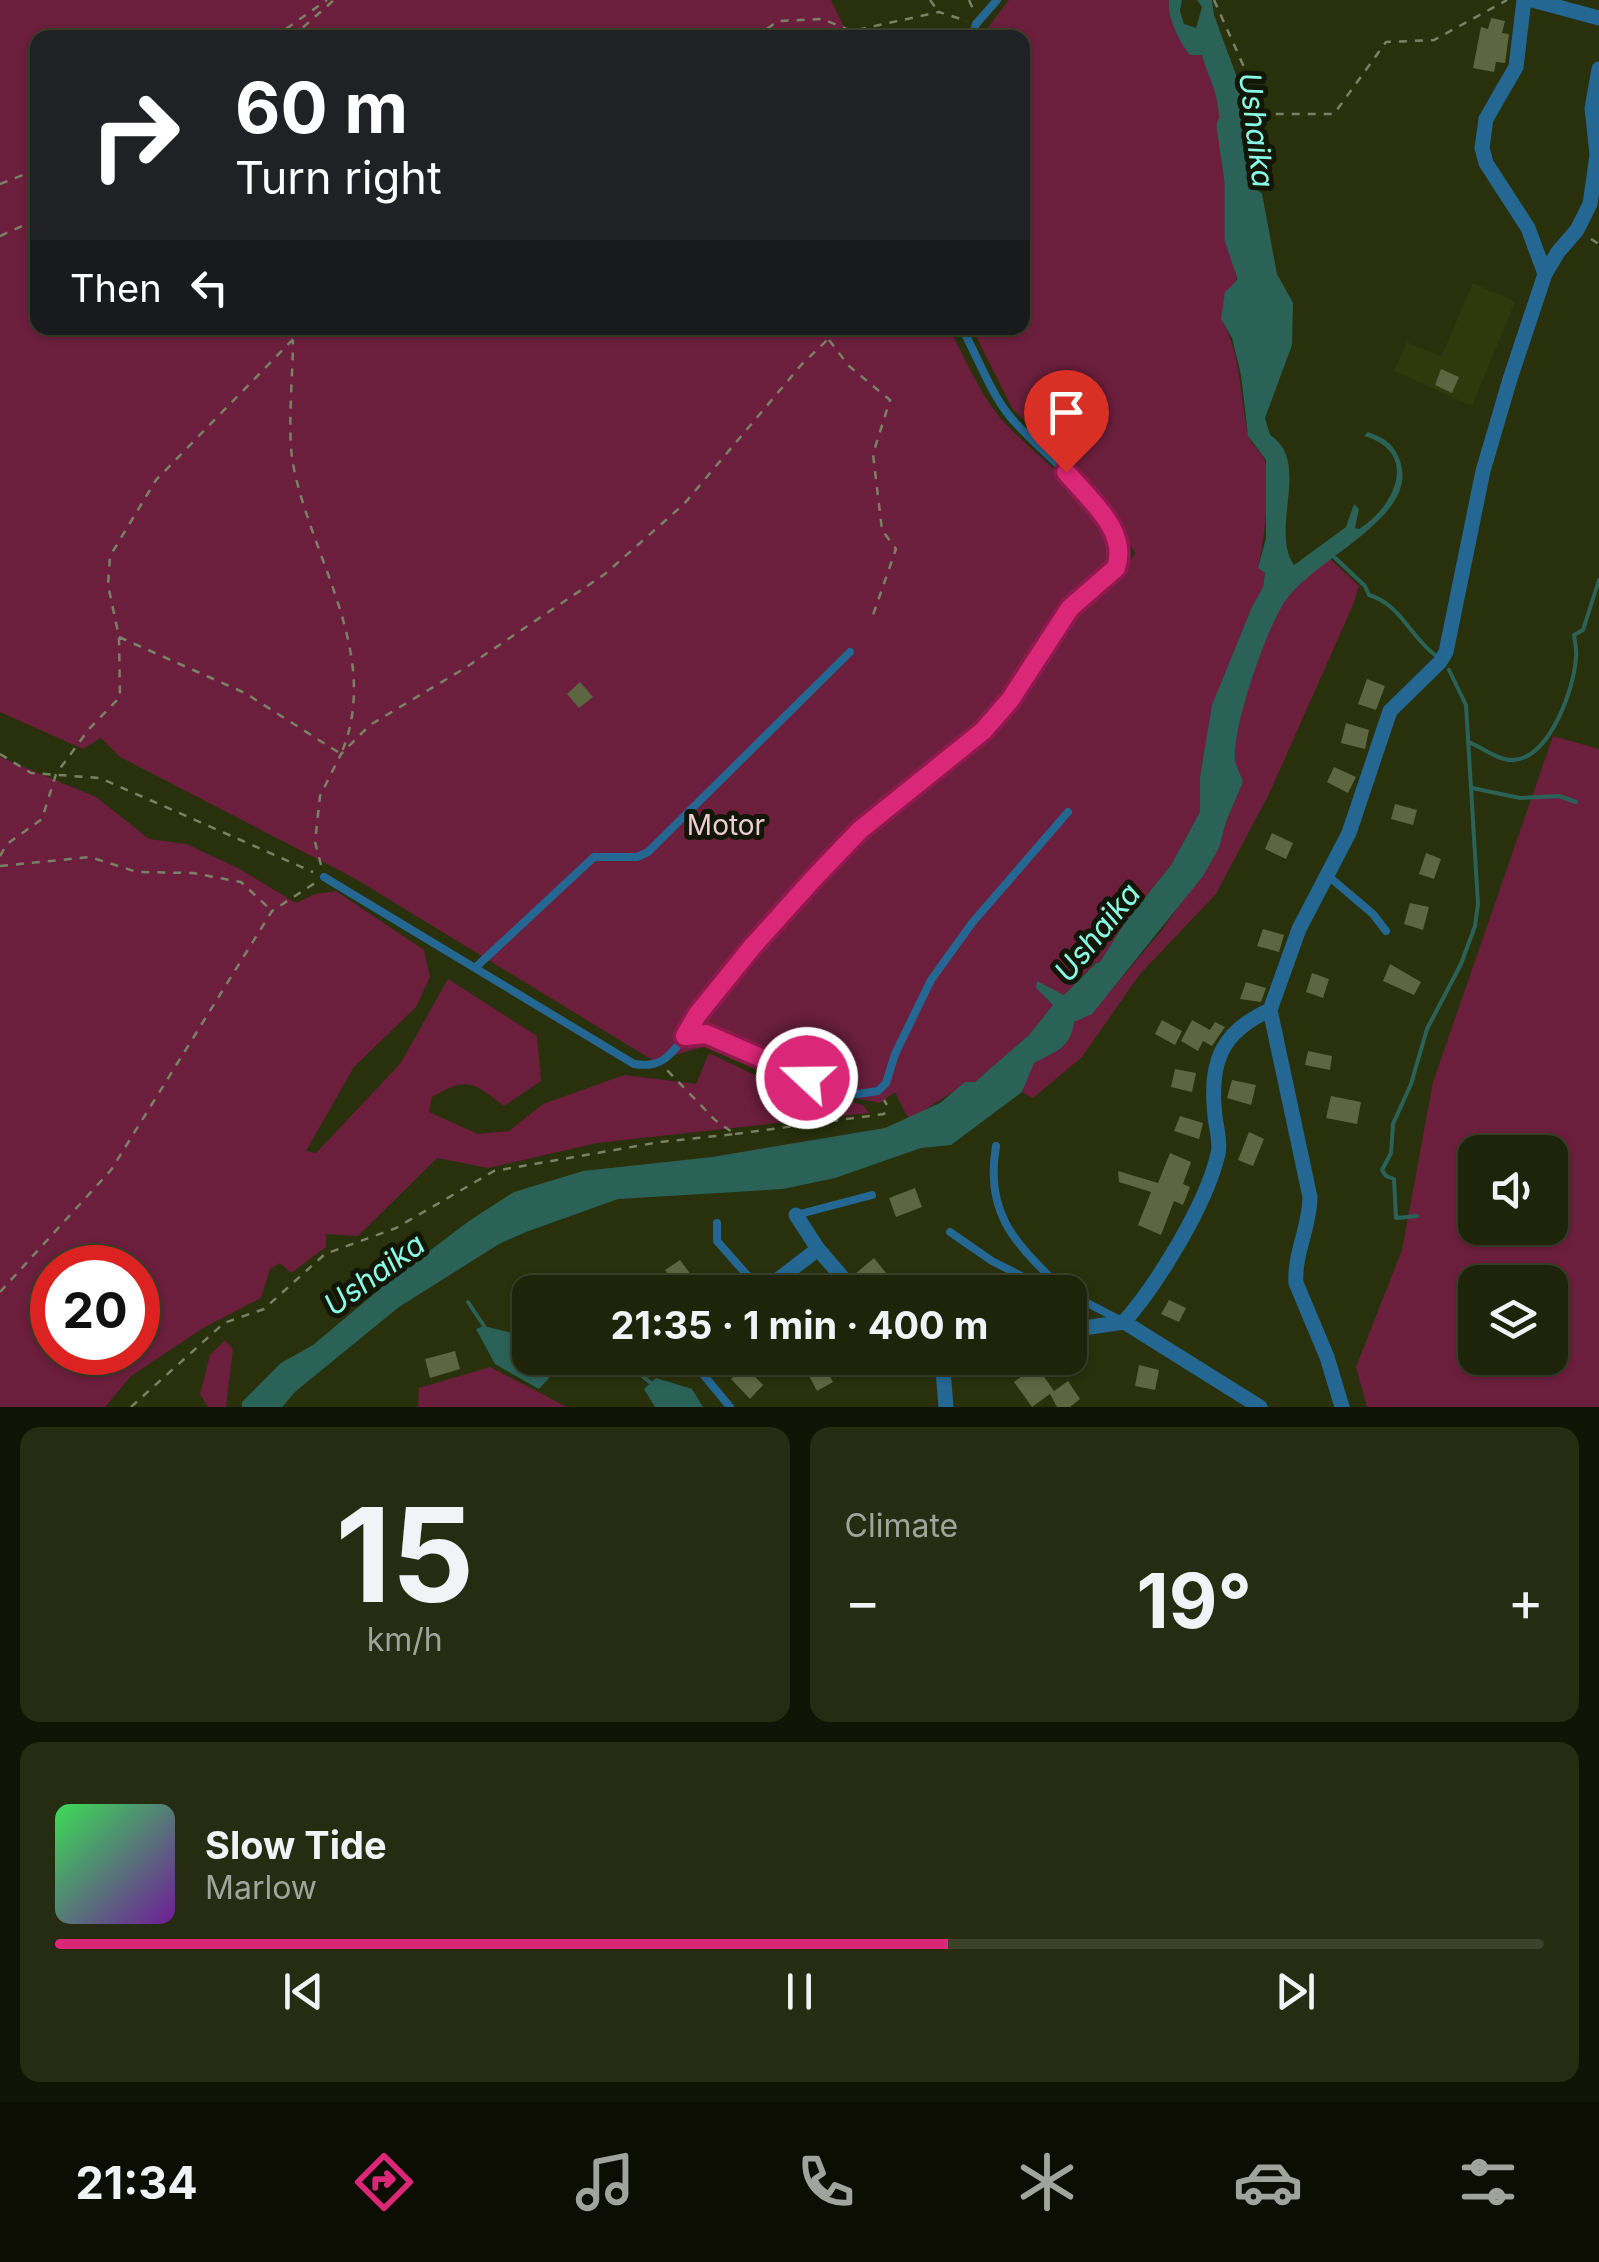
<!DOCTYPE html>
<meta charset="utf-8">
<style>
body{margin:0;font-family:Inter,sans-serif;background:#262c12;color:#f1f3f6;height:100vh;display:flex;flex-direction:column;font-size:38px;white-space:nowrap}
*{box-sizing:border-box;margin:0}
p{font-size:32px;color:#a1a49c}
.icon{flex:none;width:55px;height:55px;fill:none;stroke:currentColor;stroke-width:2;stroke-linecap:round;stroke-linejoin:round}
.map{position:relative;height:1407px;overflow:hidden}
.drawer{display:flex;flex-direction:column;gap:20px;padding:20px;background:#101405;flex:1}
.drawer>*{flex:none}
.guide{position:absolute;left:30px;top:30px;width:1000px;height:305px;border-radius:20px;box-shadow:0 2px 8px #0004,0 0 0 2px #3c412a;background:#202124;color:#fff;overflow:hidden}
.fabs{position:absolute;left:1458px;top:1135px;display:grid;gap:20px}
.fabs a{display:grid;place-items:center;width:110px;height:110px;border-radius:20px;background:#1e2409;box-shadow:0 2px 8px #0004,0 0 0 2px #3c412a;font-size:50px}
.speed{position:absolute;left:30px;top:1245px;display:flex;gap:20px;font-size:50px;font-weight:700;text-align:center}
.speed>*{display:grid;place-content:center;width:130px;height:130px;border-radius:50%;background:#1e2409;box-shadow:0 2px 8px #0004,0 0 0 2px #3c412a;line-height:1}
.speed .limit{border:15px solid #d22;background:#fff;color:#111}
.pin{position:absolute;display:grid;place-items:center;width:85px;height:85px;color:#fff;margin:-102px -42px;border-radius:50% 50% 50% 0;rotate:-45deg;box-shadow:0 0 10px #0007}
.pin .icon{rotate:45deg}
.me{position:absolute;width:110px;margin:-55px;rotate:291deg;stroke-linejoin:round;filter:drop-shadow(0 0 8px #0008)}
.turn{display:flex;align-items:center;gap:35px;height:210px;padding:0 40px;font-size:45px}
.turn .icon{width:130px;height:130px;stroke-width:2.5}
.turn b{display:block;font-size:70px;line-height:85px}
.then{display:flex;align-items:center;height:95px;padding:0 40px;background:#0003;gap:20px;font-size:38px}
.big{font-size:75px;font-weight:700;line-height:1.1}
.drawer .card{flex:1;display:flex;flex-direction:column;justify-content:center;gap:15px;min-width:0;padding:0 35px;border-radius:20px;background:#262c12}
.drawer .dial{align-items:center;gap:0}
.dial b{font-size:130px;line-height:1}
.song{display:flex;align-items:center;gap:30px}
.cover{width:120px;height:120px;border-radius:15px;background:linear-gradient(135deg,hsl(130 70% 55%),hsl(280 70% 35%))}
.played{height:10px;border-radius:5px;background:linear-gradient(90deg,#db2777 60%,#3c412a 60%)}
.keys{display:flex;justify-content:space-around;direction:ltr}
.heat{display:flex;justify-content:space-between;align-items:center;font-size:55px;direction:ltr}
.drawer .tiles{flex:1;display:grid;gap:20px;grid-template-columns:1fr 1fr}
.card:last-child{grid-column:span 2}
.trip{position:absolute;left:512px;top:1275px;width:575px;height:100px;border-radius:20px;background:#1e2409;box-shadow:0 2px 8px #0004,0 0 0 2px #3c412a;font-weight:700;line-height:100px;text-align:center}
.menu{display:flex;height:160px;justify-content:space-around;align-items:center;background:#0c0e04;color:#a1a49c}
.menu .icon{width:70px;height:70px}
.menu .selected{color:#db2777}
.menu b{font-size:45px;color:#f1f3f6}
.map>svg:first-child{display:block}
.built{fill:#30390c}
.green{fill:#6b1f3c;fill-rule:evenodd}
.water{fill:#2a6258}
.lines{fill:none;stroke-linecap:round;stroke-linejoin:round}
.stream{stroke:#2a6258;stroke-width:4}
.river{stroke:#2a6258;stroke-width:25}
.building{fill:#5c6640}
.path{stroke:#7a8164;stroke-width:2.5;stroke-dasharray:8 8;stroke-linecap:butt}
.lane{stroke:#236792;stroke-width:8}
.street{stroke:#236792;stroke-width:15}
.route-casing{stroke:#8e194d;stroke-width:25}
.route{stroke:#db2777;stroke-width:18}
.labels{text-anchor:middle;dominant-baseline:central;stroke-width:10;stroke-linejoin:round;paint-order:stroke}
.park-label{font-size:28px;fill:#edcdd5;stroke:#121607}
.water-label{font-size:30px;font-style:italic;fill:#89fce8;stroke:#121607}
</style>
<div class="map">
<svg width="1599" height="1407" viewBox="0 0 1599 1407">
<rect width="100%" height="100%" fill="#28300c"/>
<path class="built" d="M1473,283L1515,302L1472,406L1394,371L1407,342L1441,357Z"/>
<path class="green" d="M0,0H831L849,37L38,38V328H949C964,356 978,390 998,415C1027,452 1121,512 1115,562L1125,570L1135,553L1121,530L1081,478L1012,408L972,328H1022V38L984,37L986,30L1009,0H1169C1167,18 1179,44 1193,55L1202,54C1206,69 1214,85 1217,100C1221,120 1222,144 1237,160L1233,167L1237,175L1240,215L1248,247L1221,319C1242,355 1239,393 1248,433C1250,445 1259,449 1264,459C1273,475 1263,548 1258,568L1265,573L1263,587L1252,607L1212,706L1200,777V812L1171,865L1124,924L1100,962L1095,963L1064,995L1038,982L1036,988L1053,1005L1029,1035L975,1082C962,1083 925,1111 909,1120L895,1092L880,1103L845,1096L710,1045L654,1061L354,878L120,757L101,738L83,749L0,712Z
M1329,558L1359,586L1353,605L1270,792L1216,894L1140,974L1082,1057L1033,1098L1022,1092L1033,1063C1054,1052 1071,1048 1073,1022L1092,1013L1162,930L1219,848L1226,822L1243,782C1240,775 1236,767 1235,760C1232,727 1266,630 1284,602C1296,584 1312,571 1329,558Z
M1553,736L1599,749V1407H1367L1356,1367L1402,1250L1433,1082ZM1475,1152H1550V1228H1475ZM1475,1282H1550V1358H1475Z
M0,757L96,797L149,839L186,844L238,868L296,903L315,894L336,891L424,950L430,977L416,1007L354,1067L306,1151L316,1153L400,1064L448,979L537,1036L541,1081L504,1106C473,1082 467,1076 432,1097L429,1112L478,1134L509,1131L543,1104L624,1075L696,1084L709,1053L759,1077L863,1105L869,1113L597,1143L488,1168L437,1158L358,1236L326,1234V1247L291,1273L280,1263L270,1269L261,1298L203,1328L131,1376L105,1407H0ZM52,1268H138V1352H52Z
M225,1340L233,1349L226,1407H208L200,1394L210,1355Z
M490,1367L567,1407H418L419,1388Z"/>
<path class="water" d="M1169,0H1182L1180,11L1184,24L1196,28L1202,7L1197,0H1212L1214,15L1239,83L1249,145L1255,159L1257,189L1262,194L1277,274L1293,303L1292,345L1265,418L1270,435C1312,462 1269,528 1294,565L1346,527L1354,504L1359,509L1355,528L1359,529C1395,507 1420,452 1364,436L1368,432C1385,438 1394,444 1400,461C1420,517 1316,557 1286,600C1267,626 1232,728 1235,760C1236,767 1241,775 1243,782L1226,822L1219,848L1203,876L1092,1014L1074,1022C1071,1048 1055,1052 1034,1063L1022,1092L951,1145L921,1148L835,1178L783,1189L618,1199L526,1232L499,1244L399,1307L296,1391L282,1407H242V1402L281,1363L313,1345L387,1283L469,1221L514,1192L583,1171L712,1157L885,1128L940,1103L965,1082H975L1029,1035L1053,1005L1036,988L1037,981L1064,995L1096,963L1100,962L1124,924L1171,865L1200,812V777L1212,705L1252,607L1263,587L1265,573L1258,568L1266,538V460L1248,436L1241,375L1232,338L1221,319L1225,292C1255,268 1245,244 1240,213C1237,196 1242,183 1233,167L1237,160C1222,144 1220,121 1217,101C1214,85 1206,70 1202,55H1190C1179,41 1167,18 1169,0Z
M484,1326L520,1335L530,1350V1358H567L539,1389L495,1364L476,1329Z
M656,1378L692,1389L703,1407H655L644,1389Z"/>
<g class="lines">
<path class="stream" d="M1332,555L1365,586L1369,595C1400,604 1409,635 1435,655
M1471,743C1484,749 1499,761 1514,760C1550,757 1574,689 1576,658C1577,651 1575,642 1574,635L1583,630L1599,580
M1472,788L1520,798L1559,796L1576,802
M1417,1216L1396,1218L1394,1179L1386,1176L1382,1170L1391,1153L1393,1124L1411,1084L1427,1029L1461,964L1475,926L1478,904L1466,705L1449,670
M468,1302L484,1326
M598,1358L630,1366L651,1383
M565,1360L585,1358"/>
<path class="river" d="M1229,126L1237,180V238L1255,292"/>
</g>
<path class="building" d="M1491,18L1505,21L1502,33L1509,34L1505,63L1496,62L1494,72L1473,68L1481,27L1488,29Z
M1441,369L1459,377L1452,393L1435,385Z
M1367,679L1385,686L1376,710L1358,704Z
M580,682L593,697L579,708L567,694Z
M1346,723L1369,730L1365,749L1341,743Z
M1334,767L1356,777L1348,793L1327,782Z
M1395,804L1417,810L1413,825L1391,819Z
M1272,833L1293,843L1286,859L1265,849Z
M1426,853L1441,859L1434,879L1419,874Z
M1410,903L1429,907L1423,930L1404,924Z
M1263,929L1284,935L1279,952L1257,946Z
M1390,964L1421,982L1414,995L1383,981Z
M1312,973L1329,979L1323,998L1306,992Z
M1246,982L1266,988L1261,1002L1240,999Z
M1162,1020L1182,1031L1175,1045L1155,1034Z
M1192,1020L1210,1030L1215,1022L1225,1027L1212,1046L1203,1041L1198,1051L1181,1041Z
M1308,1051L1332,1056L1330,1070L1305,1065Z
M1175,1069L1196,1073L1192,1092L1171,1087Z
M1232,1080L1256,1085L1251,1105L1227,1098Z
M1331,1096L1361,1102L1357,1124L1326,1118Z
M1180,1116L1203,1123L1199,1139L1174,1131Z
M1249,1132L1264,1139L1253,1166L1238,1160Z
M1170,1153L1191,1162L1183,1184L1190,1187L1183,1205L1174,1201L1161,1235L1138,1225L1151,1192L1119,1182L1118,1171L1158,1183Z
M915,1188L922,1207L896,1217L889,1198Z
M874,1258L891,1279L876,1292H870L855,1274Z
M680,1260L692,1276L677,1286L665,1270Z
M1169,1300L1186,1308L1179,1322L1161,1314Z
M455,1351L460,1369L430,1378L425,1359Z
M821,1360L833,1382L817,1391L805,1368Z
M1036,1365L1054,1391L1032,1407L1014,1382Z
M1139,1365L1159,1370L1155,1390L1135,1386Z
M745,1366L763,1385L750,1399L731,1379Z
M1068,1381L1080,1399L1070,1407H1057L1050,1394Z"/>
<g class="lines">
<path class="path" d="M930,0L938,11
M969,0L973,9
M1214,0L1244,67L1253,114H1334L1386,42L1434,40L1507,0
M273,38L327,0
M291,38L334,0
M754,38L778,21L822,19L852,31L939,12L967,21
M0,184L38,169
M0,236L38,219
M1591,239L1599,244
M829,340L849,366L890,400L873,454L882,530L896,549L873,615
M119,637L245,693L341,754C383,656 311,559 293,464C287,429 293,376 293,340
M0,754L31,773L100,778L313,872
M0,856L7,844L42,819L56,774L89,729L120,697L119,637L108,585L110,556L156,480L304,328
M321,865L315,842L320,796L341,754L370,725L465,668L605,574L684,504L802,364L840,328
M0,866L90,857L137,872L193,873L241,882L271,910
M735,1134L884,1114L887,1105L884,1100
M0,1292L111,1170L272,911L315,883
M131,1407L224,1323L264,1309L325,1254L396,1228L494,1171L660,1142L735,1134L715,1120L666,1069"/>
<path class="lane" d="M972,38L976,24L997,0
M1327,875L1373,914L1386,931
M324,877L634,1064C648,1066 659,1065 669,1055C686,1040 695,1017 709,1000C749,951 790,903 833,858C878,810 935,775 983,731C1020,696 1038,647 1070,608C1083,592 1114,581 1119,561C1129,515 1034,449 1008,414C989,389 977,356 962,328
M476,967L594,857H637L648,852L850,652
M685,1036L706,1035L771,1065L843,1091L857,1094L878,1091L886,1083L895,1054L931,980L972,923L1068,812
M996,1146C984,1216 1017,1244 1063,1290
M796,1215L872,1195
M717,1223V1241L762,1292
M950,1232L992,1261L1031,1281L1068,1292
M1070,1294L1120,1320
M697,1358L702,1373L730,1407"/>
<path class="street" d="M1524,0L1516,67L1486,119L1482,148L1486,163L1528,228L1545,274
M1532,0L1599,18
M1270,1010L1310,1197C1310,1227 1294,1253 1296,1283L1327,1357L1342,1407
M796,1215L818,1249L855,1292
M762,1292L818,1249
M1124,1322C1158,1283 1206,1205 1218,1154C1221,1143 1216,1127 1215,1116C1209,1064 1220,1032 1270,1010L1299,929L1349,833L1390,711L1440,662L1446,652L1483,471L1510,379L1545,274L1558,252L1577,230L1590,204L1597,155L1592,108L1599,69
M1070,1330L1124,1322L1260,1407
M942,1358L946,1407"/>
</g>
<g class="lines">
<defs>
<path id="route" d="M807,1078L706,1034L685,1036L697,1015L752,947L815,877L860,830L983,731L1010,700L1070,608L1116,568C1129,531 1088,498 1066,472"/>
</defs>
<use href="#route" class="route-casing"/>
<use href="#route" class="route"/>
</g>
<g class="labels">
<g class="park-label">
<text x="726" y="825">Motor</text>
</g>
<g class="water-label">
<text transform="translate(1257 130) rotate(83)">Ushaika</text>
<text transform="translate(1097 932) rotate(-51)">Ushaika</text>
<text transform="translate(374 1274) rotate(-36)">Ushaika</text>
</g>
</g>
</svg>
<div class="fabs">
<a><svg class="icon" aria-label="sound" viewBox="0 0 24 24"><path d="M4 9h4l5-4v14l-5-4H4zM17 9q2 3 0 6"/></svg></a>
<a><svg class="icon" aria-label="layers" viewBox="0 0 24 24"><path d="M12 4l9 5-9 5-9-5zM3 14l9 5 9-5"/></svg></a>
</div>
<div class="speed"><div class="limit">20</div></div>
<div class="pin" style="left:1066px;top:472px;background:#d93025"><svg class="icon" aria-label="arrive" viewBox="0 0 24 24"><path d="M6 21V4h12l-3 4 3 4H6"/></svg></div>
<svg class="me" style="left:807px;top:1078px" viewBox="-20 -20 40 40"><circle r="17" fill="#db2777" stroke="#fff" stroke-width="3"/><path d="M0-11L8 9 0 5-8 9z" fill="#fff"/></svg>
<div class="trip">21:35 · 1 min · 400 m</div>
<div class="guide">
<div class="turn"><svg class="icon" aria-label="right" viewBox="0 0 24 24"><path d="M7 20v-9h11M14 6l5 5-5 5"/></svg><div><b>60 m</b>Turn right</div></div>
<div class="then">Then<svg class="icon" aria-label="left" viewBox="0 0 24 24"><path d="M17 20v-9H6M10 6l-5 5 5 5"/></svg></div>
</div>
</div>
<section class="drawer">
<div class="tiles">
<div class="card dial"><b>15</b><p>km/h</p></div>
<div class="card"><p>Climate</p>
<div class="heat"><a>−</a><b class="big">19°</b><a>+</a></div>
</div>
<div class="card">
<div class="song"><i class="cover"></i><div><b>Slow Tide</b><p>Marlow</p></div></div>
<div class="played"></div>
<div class="keys"><svg class="icon" aria-label="previous" viewBox="0 0 24 24"><path d="M18 5L8 12l10 7zM5 5v14"/></svg><svg class="icon" aria-label="pause" viewBox="0 0 24 24"><path d="M8 5v14M16 5v14"/></svg><svg class="icon" aria-label="next" viewBox="0 0 24 24"><path d="M6 5l10 7-10 7zM19 5v14"/></svg></div>
</div>
</div>
</section>
<nav class="menu">
<b>21:34</b>
<svg class="icon selected" aria-label="directions" viewBox="0 0 24 24"><path d="M12 3l9 9-9 9-9-9zM9 14v-3h6M13 9l2 2-2 2"/></svg>
<svg class="icon" aria-label="music" viewBox="0 0 24 24"><path d="M9 18V5l10-2v13"/><circle cx="6" cy="18" r="3"/><circle cx="16" cy="16" r="3"/></svg>
<svg class="icon" aria-label="phone" viewBox="0 0 24 24"><path d="M5 4h4l2 5-3 2q2 4 5 5l2-3 5 2v4C11 20 4 13 5 4z"/></svg>
<svg class="icon" aria-label="climate" viewBox="0 0 24 24"><path d="M12 3v18M4 7l16 10M4 17L20 7"/></svg>
<svg class="icon" aria-label="car" viewBox="0 0 24 24"><path d="M5 17H2v-5l4-1 3-4h7l3 4 3 1v5h-3M9 17h6M6 11h13"/><circle cx="7" cy="17" r="2"/><circle cx="17" cy="17" r="2"/></svg>
<svg class="icon" aria-label="filters" viewBox="0 0 24 24"><path d="M4 7h16M4 17h16"/><circle cx="9" cy="7" r="2"/><circle cx="15" cy="17" r="2"/></svg>
</nav>
